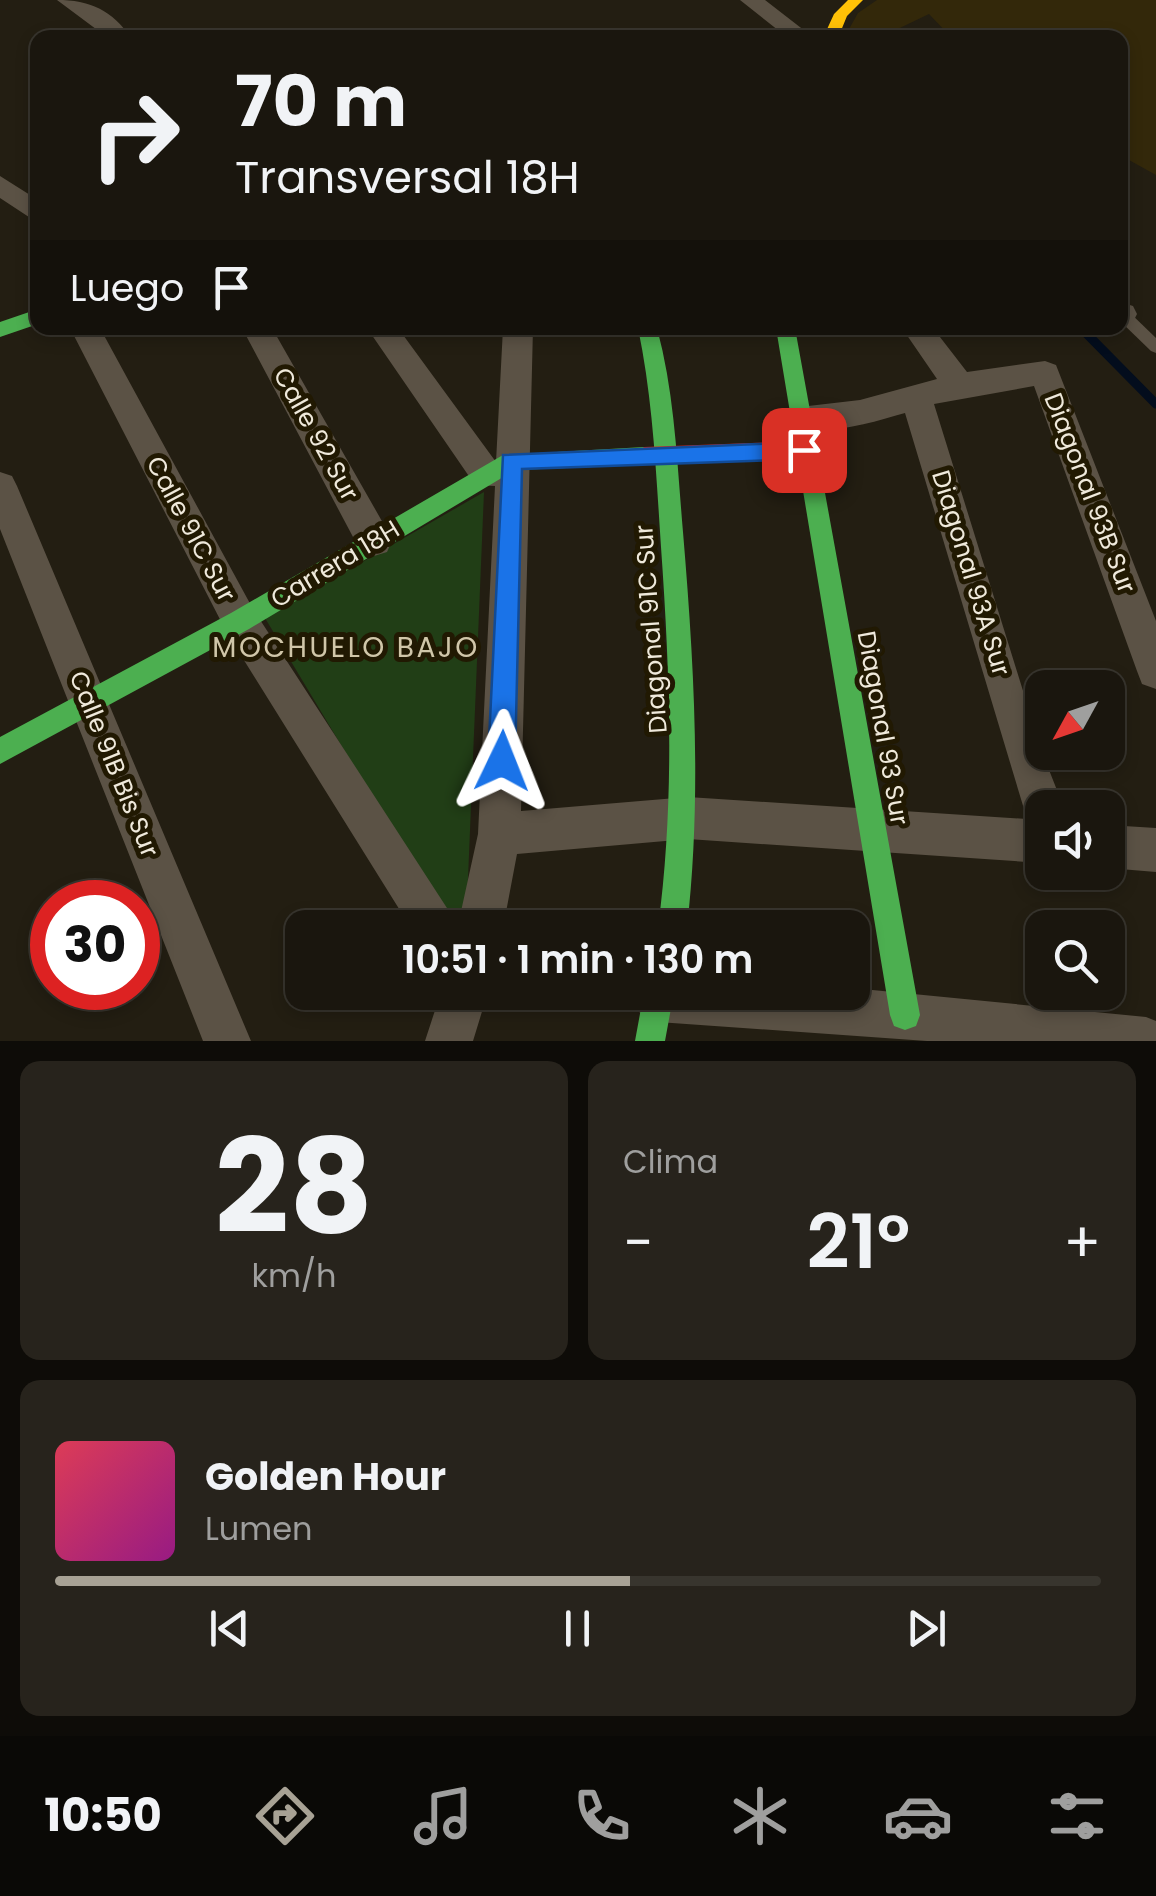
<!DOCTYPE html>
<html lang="es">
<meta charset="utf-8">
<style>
body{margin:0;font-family:Poppins,sans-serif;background:#27231c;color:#f1f3f6;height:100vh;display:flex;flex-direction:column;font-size:38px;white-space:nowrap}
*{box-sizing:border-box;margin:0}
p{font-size:32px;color:#9f9f9e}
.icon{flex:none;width:55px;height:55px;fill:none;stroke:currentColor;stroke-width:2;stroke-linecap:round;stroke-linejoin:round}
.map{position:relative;height:1041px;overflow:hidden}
.side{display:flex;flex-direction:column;gap:20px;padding:20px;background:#0e0c08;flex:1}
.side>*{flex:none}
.banner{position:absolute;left:30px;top:30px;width:1098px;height:305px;border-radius:20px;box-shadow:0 5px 15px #0003,0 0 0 2px #38352e;background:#1a160e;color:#f1f3f6;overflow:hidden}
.needle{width:65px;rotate:230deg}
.buttons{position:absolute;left:1025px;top:670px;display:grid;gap:20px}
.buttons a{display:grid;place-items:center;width:100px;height:100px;border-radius:20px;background:#1a160e;box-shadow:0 5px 15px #0003,0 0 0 2px #38352e;font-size:50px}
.speed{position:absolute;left:30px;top:880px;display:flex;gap:20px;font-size:50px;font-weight:700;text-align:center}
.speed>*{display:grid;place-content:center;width:130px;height:130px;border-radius:50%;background:#1a160e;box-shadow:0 5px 15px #0003,0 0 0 2px #38352e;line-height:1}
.speed .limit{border:15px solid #d22;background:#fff;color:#111}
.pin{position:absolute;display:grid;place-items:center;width:85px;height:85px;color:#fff;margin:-42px;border-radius:20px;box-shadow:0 5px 15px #0006}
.me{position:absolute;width:110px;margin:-55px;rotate:2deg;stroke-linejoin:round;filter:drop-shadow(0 0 8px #0008)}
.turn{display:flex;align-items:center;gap:35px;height:210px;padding:0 40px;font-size:45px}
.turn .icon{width:130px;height:130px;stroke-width:2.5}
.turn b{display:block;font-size:70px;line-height:85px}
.then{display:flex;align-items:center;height:95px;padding:0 40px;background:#0003;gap:20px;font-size:38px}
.big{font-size:75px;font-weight:600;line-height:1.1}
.side .widget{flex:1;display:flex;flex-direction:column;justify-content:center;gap:15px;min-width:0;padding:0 35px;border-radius:20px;background:#27231c}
.side .dial{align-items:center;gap:0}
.dial b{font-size:130px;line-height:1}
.song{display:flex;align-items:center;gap:30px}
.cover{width:120px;height:120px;border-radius:15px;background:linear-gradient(135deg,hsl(350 70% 55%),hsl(310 70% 35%))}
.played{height:10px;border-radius:5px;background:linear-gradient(90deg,#a8a295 55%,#38352e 55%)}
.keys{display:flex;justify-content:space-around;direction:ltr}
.heat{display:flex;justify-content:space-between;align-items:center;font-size:55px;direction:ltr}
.side .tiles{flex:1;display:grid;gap:20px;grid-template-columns:1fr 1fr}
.widget:last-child{grid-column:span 2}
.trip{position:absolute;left:285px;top:910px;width:585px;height:100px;border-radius:20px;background:#1a160e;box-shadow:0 5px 15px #0003,0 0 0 2px #38352e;font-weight:600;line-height:100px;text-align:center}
.menu{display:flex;height:160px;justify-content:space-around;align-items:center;background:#0a0906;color:#9f9f9e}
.menu .icon{width:70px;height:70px}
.menu .current{color:#a8a295}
.menu b{font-size:45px;color:#f1f3f6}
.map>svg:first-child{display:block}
.built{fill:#33280a}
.green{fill:#213e16}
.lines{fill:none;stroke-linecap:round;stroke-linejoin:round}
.stream{stroke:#030d1d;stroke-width:9}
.lane{fill:#5b5245;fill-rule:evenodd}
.street{fill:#5b5245;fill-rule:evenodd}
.fast{fill:#4caf50;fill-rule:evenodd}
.slow{fill:#ffc107;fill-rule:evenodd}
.jam{fill:#c62828;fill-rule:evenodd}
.route{fill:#1a73e8;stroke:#114b97;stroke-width:2.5}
.labels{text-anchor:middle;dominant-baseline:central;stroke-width:10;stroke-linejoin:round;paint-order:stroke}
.street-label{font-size:25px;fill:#efe9db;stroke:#211902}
.neighbourhood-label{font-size:28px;letter-spacing:2.5px;fill:#d0c6a9;stroke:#211902}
</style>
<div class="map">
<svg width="1156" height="1041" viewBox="0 0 1156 1041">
<rect width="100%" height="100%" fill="#231e12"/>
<path class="built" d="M877,0H1156V175L1120,155V38L951,37L929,14L881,37L844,38L858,13Z"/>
<path class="green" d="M484,492L466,927H450L265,618Z"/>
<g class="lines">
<path class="stream" d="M1081,328L1156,404"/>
<path class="lane" d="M1120,309L1127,310L1156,338V353L1151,351L1120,321Z"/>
<path class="street" d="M57,0C90,0 112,10 131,38H108Z
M740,0H765L814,38H788Z
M0,176L38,200V223L0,198Z
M1120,302L1133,306L1137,314L1133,322L1120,324Z
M70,328H100L253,609L458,925L478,834L495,486L475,485L367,328H398L496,462L503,328H533L521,811L688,797L1027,819L905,413C870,423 826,437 791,426L786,417L791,408L860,400L937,379L902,328H933L967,372L1045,361L1056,365L1156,621V689L1142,684L1137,671L1034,386L934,404L1042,752L1064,808H1042V863L688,839L517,854L503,928H411L227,633Z
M242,328H272L387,530L392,541L387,552L374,556L361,552Z
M0,472L12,476L17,486L251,1041H203L0,529Z
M1108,825L1156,828V872L1108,868Z
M852,988L1146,1017L1156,1021V1041H927L658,1022L641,1016L635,999L637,992H852Z
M441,992H488L473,1041H425Z"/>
<path class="fast" d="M38,309V324L0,337V322Z
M638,328H657C675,395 677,463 683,532C694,664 702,795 687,928H658C675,800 670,675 661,547C656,472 653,400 638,328Z
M776,328H795L920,1015L916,1026L905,1030L894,1026L890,1015Z
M644,447L655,456L644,465L515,470L249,629L0,764V737L231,613L503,455Z
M644,992H674L665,1041H635Z"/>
<path class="slow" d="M848,0H863L847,16L838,38H823L834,14Z"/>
<path class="jam" d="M804,441L815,450L804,459L644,465L633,456L644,447Z"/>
</g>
<path class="route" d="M804,442L815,450L804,459L522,469L515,761L511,770L502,774L492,770L488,761L503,455Z"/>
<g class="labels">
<g class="street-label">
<text transform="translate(316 434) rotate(61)">Calle 92 Sur</text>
<text transform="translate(1090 493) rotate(69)">Diagonal 93B Sur</text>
<text transform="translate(191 529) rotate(62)">Calle 91C Sur</text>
<text transform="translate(335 564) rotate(-31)">Carrera 18H</text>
<text transform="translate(971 573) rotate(73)">Diagonal 93A Sur</text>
<text transform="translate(651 629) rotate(-94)">Diagonal 91C Sur</text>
<text transform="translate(883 728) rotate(80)">Diagonal 93 Sur</text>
<text transform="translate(114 764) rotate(68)">Calle 91B Bis Sur</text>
</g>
<g class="neighbourhood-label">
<text x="346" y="647">MOCHUELO BAJO</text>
</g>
</g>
</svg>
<div class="buttons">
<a><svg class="needle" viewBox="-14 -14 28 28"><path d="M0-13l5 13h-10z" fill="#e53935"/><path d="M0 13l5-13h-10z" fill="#9f9f9e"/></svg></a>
<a><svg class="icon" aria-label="sound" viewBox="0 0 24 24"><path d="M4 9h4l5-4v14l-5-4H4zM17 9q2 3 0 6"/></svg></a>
<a><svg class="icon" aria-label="search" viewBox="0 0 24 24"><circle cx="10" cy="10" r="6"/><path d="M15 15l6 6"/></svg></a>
</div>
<div class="speed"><div class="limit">30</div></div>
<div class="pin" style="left:804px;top:450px;background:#d93025"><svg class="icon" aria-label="arrive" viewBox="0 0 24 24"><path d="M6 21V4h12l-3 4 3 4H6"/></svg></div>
<svg class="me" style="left:502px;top:761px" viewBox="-20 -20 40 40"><path d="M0-17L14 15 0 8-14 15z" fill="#1a73e8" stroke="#fff" stroke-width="4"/></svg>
<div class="trip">10:51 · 1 min · 130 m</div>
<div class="banner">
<div class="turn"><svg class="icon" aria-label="right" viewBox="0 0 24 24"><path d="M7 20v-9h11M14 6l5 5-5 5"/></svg><div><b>70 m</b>Transversal 18H</div></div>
<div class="then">Luego<svg class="icon" aria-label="arrive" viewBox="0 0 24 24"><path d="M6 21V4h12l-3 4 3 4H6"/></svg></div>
</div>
</div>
<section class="side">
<div class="tiles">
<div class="widget dial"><b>28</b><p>km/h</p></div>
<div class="widget"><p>Clima</p>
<div class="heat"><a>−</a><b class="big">21°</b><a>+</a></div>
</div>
<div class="widget">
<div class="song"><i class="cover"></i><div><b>Golden Hour</b><p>Lumen</p></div></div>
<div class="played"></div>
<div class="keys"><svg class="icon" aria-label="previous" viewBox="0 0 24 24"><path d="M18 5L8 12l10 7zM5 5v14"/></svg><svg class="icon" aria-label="pause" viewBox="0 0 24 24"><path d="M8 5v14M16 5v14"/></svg><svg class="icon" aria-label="next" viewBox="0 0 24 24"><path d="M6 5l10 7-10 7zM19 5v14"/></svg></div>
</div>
</div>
</section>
<nav class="menu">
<b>10:50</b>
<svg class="icon current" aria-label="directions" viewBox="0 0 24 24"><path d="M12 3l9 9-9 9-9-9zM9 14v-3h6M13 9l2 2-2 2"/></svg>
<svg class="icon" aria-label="music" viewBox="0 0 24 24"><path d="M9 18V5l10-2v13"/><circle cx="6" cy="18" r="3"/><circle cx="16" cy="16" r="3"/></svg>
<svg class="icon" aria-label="phone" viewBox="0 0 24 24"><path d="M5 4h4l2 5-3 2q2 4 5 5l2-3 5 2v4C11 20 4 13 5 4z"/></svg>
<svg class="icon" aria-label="climate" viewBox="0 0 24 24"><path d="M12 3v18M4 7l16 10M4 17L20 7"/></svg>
<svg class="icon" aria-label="car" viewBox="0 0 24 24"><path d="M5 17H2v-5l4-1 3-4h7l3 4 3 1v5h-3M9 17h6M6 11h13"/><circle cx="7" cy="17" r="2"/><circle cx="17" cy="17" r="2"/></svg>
<svg class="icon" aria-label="filters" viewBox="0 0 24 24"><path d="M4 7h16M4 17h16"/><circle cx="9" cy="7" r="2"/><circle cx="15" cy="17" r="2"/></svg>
</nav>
